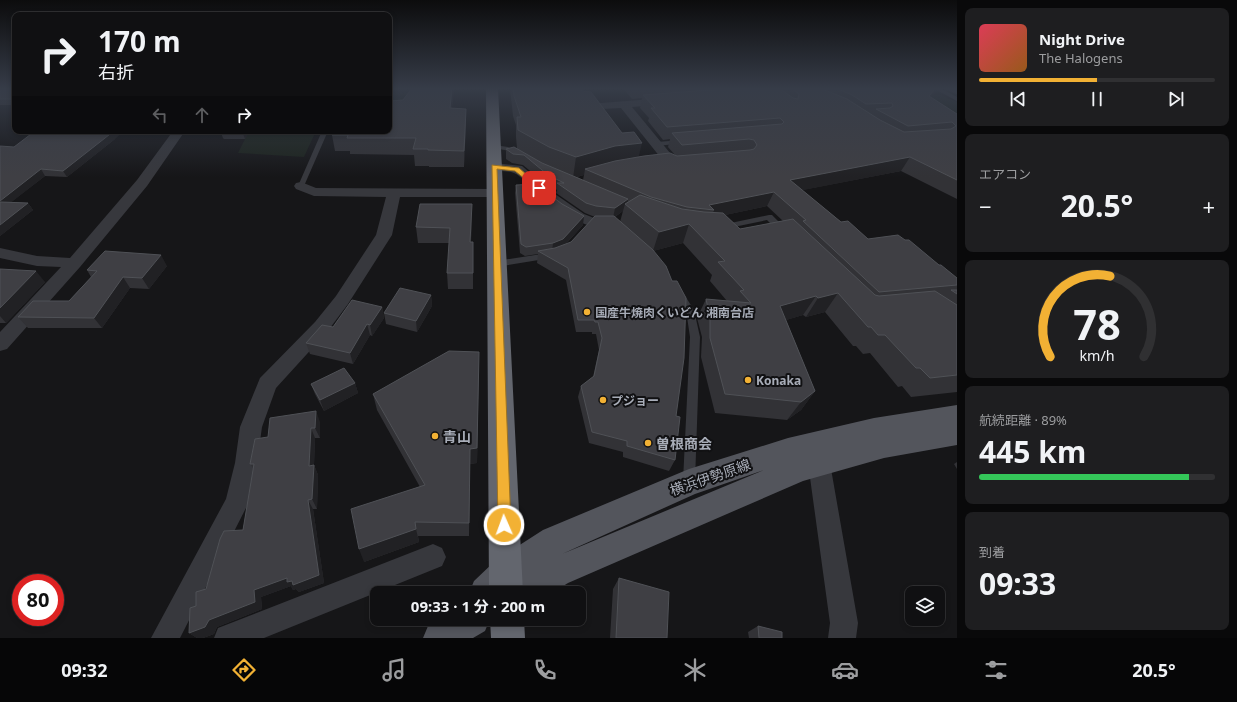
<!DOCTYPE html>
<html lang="ja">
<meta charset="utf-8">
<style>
body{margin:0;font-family:"Noto Sans","Noto Sans JP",sans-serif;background:#1e1e20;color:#f1f3f6;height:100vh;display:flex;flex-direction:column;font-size:15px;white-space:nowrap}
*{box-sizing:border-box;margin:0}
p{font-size:13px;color:#9c9d9f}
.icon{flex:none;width:22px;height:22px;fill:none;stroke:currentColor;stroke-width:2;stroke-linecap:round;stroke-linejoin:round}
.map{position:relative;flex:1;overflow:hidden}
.drawer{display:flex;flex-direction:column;gap:8px;padding:8px;background:#09090a;width:280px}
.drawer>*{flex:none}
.top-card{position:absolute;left:12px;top:12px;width:380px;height:122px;border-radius:8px;box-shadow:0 2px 6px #0003,0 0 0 1px #303032;background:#101012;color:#f1f3f6;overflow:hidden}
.buttons{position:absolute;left:905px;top:586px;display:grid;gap:8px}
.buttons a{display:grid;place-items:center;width:40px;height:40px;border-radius:8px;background:#101012;box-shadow:0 2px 6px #0003,0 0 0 1px #303032;font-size:20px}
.speed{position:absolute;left:12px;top:574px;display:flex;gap:8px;font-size:20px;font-weight:700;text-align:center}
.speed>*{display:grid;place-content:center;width:52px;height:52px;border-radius:50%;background:#101012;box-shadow:0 2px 6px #0003,0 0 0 1px #303032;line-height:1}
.speed .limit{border:6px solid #d22;background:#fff;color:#111}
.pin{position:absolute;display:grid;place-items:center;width:34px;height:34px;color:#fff;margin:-17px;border-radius:8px;box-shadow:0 2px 6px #0006}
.me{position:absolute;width:44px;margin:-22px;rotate:358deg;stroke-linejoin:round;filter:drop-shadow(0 0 3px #0008)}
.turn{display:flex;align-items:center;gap:14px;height:84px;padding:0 20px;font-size:18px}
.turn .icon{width:52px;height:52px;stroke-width:2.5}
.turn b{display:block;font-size:28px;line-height:34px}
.lanes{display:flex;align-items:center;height:38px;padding:0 20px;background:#0003;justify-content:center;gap:20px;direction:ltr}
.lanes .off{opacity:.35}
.big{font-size:30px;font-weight:700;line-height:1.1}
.drawer .tile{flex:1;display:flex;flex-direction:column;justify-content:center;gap:6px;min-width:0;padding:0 14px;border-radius:8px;background:#1e1e20}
.drawer .dial{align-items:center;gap:0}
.dial svg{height:104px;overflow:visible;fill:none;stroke:#303032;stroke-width:7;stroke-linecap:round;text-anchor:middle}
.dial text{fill:#f1f3f6;stroke:none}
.song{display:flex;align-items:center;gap:12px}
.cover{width:48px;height:48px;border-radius:6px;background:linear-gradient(135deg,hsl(350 70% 55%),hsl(30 70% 35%))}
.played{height:4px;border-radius:2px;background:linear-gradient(90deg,#f2b134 50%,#303032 50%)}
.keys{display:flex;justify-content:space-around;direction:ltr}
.heat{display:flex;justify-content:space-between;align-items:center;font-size:22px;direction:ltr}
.charge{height:6px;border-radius:3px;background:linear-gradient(90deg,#34c759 89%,#303032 0)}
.trip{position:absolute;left:370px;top:586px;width:216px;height:40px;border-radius:8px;background:#101012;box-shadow:0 2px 6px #0003,0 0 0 1px #303032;font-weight:700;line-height:40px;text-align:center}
.dock{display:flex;height:64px;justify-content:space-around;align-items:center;background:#060607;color:#9c9d9f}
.dock .icon{width:28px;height:28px}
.dock .on{color:#f2b134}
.dock b{font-size:18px;color:#f1f3f6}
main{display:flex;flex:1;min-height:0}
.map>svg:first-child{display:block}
.green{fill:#1c231d}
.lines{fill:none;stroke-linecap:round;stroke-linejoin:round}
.lane{fill:#37383d;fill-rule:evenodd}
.street{fill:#37383d;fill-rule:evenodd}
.primary{fill:#53555c;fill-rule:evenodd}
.highway{fill:#63666e;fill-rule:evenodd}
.wall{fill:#323236;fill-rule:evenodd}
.shaded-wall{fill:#212124}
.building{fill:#3f3f44;stroke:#4f5156}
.route{fill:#f2b134;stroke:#9d7322}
.poi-dot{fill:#f2b134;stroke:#111113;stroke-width:1.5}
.labels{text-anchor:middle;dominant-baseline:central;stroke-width:4;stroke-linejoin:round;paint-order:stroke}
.poi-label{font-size:12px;font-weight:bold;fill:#a8adb8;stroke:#111113;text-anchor:start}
.near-poi-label{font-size:14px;font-weight:bold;fill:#a8adb8;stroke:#111113;text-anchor:start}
.near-street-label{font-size:14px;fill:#a8adb8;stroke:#111113}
</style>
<main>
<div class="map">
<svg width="957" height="638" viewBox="0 0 957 638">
<rect width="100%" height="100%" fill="#161618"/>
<path class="green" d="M389,88H412L410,95L400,109H389Z
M918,93L941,95L957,102V121Z
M249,131H316L304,157L238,153Z"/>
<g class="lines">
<path class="lane" d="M933,88H940L957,97V101Z
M322,131H328L304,186L303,187H299L298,186Z
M682,140L684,141V143L657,146L654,144L657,142Z
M494,145L508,147L520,154L517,156L505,150L492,148L491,147Z
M769,215H772L786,229V233H780L767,220L724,229L720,227L721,225Z
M548,253L552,256L551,258L496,267L492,264L496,261Z
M679,290L682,291L694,310L700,337L695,481L693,485L689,486L685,485L683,481L690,337L686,310L675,293Z"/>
<path class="street" d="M561,88H572L588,104L666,98L670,99L671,101L670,103L666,104L632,107L675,159L689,161L690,164L689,167H668L621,108L581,110Z
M173,131H185L147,186L80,267L7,349L0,351V332L61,267L37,266L0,258V248L37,256L70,258L137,180Z
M494,163L522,166L555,194L584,214L594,218L617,220L619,223L617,226C585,234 556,209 533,189C527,184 521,176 514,173C507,170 497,172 489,170L488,167L489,164Z
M301,182L316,188L495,189L500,190L502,193L500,196L495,197H400L392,235L348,304L327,332L276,388L262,427L257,463L249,502L180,638H151L226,499L235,463L240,427L260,378L315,322L336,296L376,235L386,197L314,196L296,189L294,186L296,183Z
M819,453L827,456L830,463L858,623L856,638H828L830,623L808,463L811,456Z
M433,544L442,548L446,557L442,566L264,638H214L218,628Z"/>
<path class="primary" d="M957,405V445L884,458L803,481L568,583L552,593H469L474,581L495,561L543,530L689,469L788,438L874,418ZM764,470L562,554L695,494Z
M439,619H490L485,631L473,638H423L428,626Z"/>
<path class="highway" d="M486,88H498L523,593H489Z
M490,619H524L525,638H491Z"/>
</g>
<path class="wall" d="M0,88H15V105H0Z
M412,88H454L452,108L466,109V124L464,167H429V166H415L414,155L350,154V151H335L332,135L403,100Z
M510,88H579L638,157L675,155L668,147L670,139L663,140L648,121L649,118L640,108L642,98L632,99L623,88H718V89H723L722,88H779L783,91L784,88H939L931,97L957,114V199L901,171L802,190L841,222L868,239L905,240L957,278V392L911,397L902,386L898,387L870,353L863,354L856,346H853L825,312L806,317L803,315L786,320L815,391L801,410L787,420L715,413L701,357L702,337L697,318L706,299L727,301L710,281L712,275L683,243L653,251L676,416L675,460L669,471L623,457V452L589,443L578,397L581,386L593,377L599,350L596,334H592V332H576L566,280L537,263L538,254L525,256L520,253L515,193L516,185L583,225L565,245L571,242L595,217L585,213L556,193L557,190L547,185L523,165L512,163L506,159V149L517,148L516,137V125L513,116ZM584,175L583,180L577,177ZM767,206L783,221L740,229L725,215ZM623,211L620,222L615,217Z
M943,88H957V94H956Z
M199,131H249L245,139H224L223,138L221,133H200Z
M115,139L67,177L45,176L11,202L28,203L33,210L0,236L14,147Z
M472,219L471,242H473V289H448L447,273L449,243H418L416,227Z
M167,266L149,289L130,288L102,328H28L18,317L69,301L91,277L87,270Z
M0,269L45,282L6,323H0Z
M431,295L432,306L417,332L386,324L384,313Z
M382,307L384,318L372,336L370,335L353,364L310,354L306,343L333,327Z
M479,369L477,463L470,464L469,536H418L419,542L364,562L420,487L377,410L373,394Z
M355,383L358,393L324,411L315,394L311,384Z
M320,422V438H315L314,465L318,475L317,509H313L324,583L299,592L296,589L293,590L291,586L261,597L262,609L217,627L214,634L203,638H197L189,633L196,606L206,589L243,530L253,468L250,464L268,437Z
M957,462V469L954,464Z
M619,578L667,638H610L613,589Z
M758,626L782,638H749L748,632Z"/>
<path class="shaded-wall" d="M452,88H454L450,124V108Z
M936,88H939L936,92L921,109L929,96Z
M466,109V124L464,167V151Z
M114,131H124L115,139L67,177L63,171Z
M242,131H249L245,139Z
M642,143L637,164L585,169L584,175L573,178L576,157L615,146Z
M910,157L901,171L783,194L790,180Z
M41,169L45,176L4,208L0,204V201Z
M774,192L767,206L711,218L714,210L709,205Z
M628,199L627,206L625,204L623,211L613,218L615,208Z
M28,203L33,210L0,236V225Z
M472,204V219L470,257V242Z
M584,216L583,225L562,248L552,253L553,243Z
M689,224L683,243L653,251L659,232Z
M161,255L167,266L149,289L142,278Z
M36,271L45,282L6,323L0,316V308Z
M123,277L130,288L102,328L94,318Z
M838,293L825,312L806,317L818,298Z
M431,295L432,306L417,332L416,321Z
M816,296L803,315L769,325L780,306Z
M382,307L384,318L372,336L370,325Z
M367,324L370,335L353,364L350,353Z
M479,352L477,463L470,464L469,536V523L470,449Z
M355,383L358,393L324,411L320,400Z
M815,391L801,410L787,420L801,402Z
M316,411L320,422V438L315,428Z
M311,428L315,438L314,465L318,475L317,509L312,499L309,466Z
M308,500L313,509L324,583L299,592L296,589L293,590L291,586L261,597L262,609L217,627L214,634L203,638H197L189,633L254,590Z
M416,529L419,542L364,562L359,549Z"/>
<path class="building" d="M0,88H15V99H0Z
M412,88H452L450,108L466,109L464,151L428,150V149H413L416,138H347L348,135H332L334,131H389V101L403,100Z
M513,88H579L583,91L591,92L622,133L634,132L642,143L615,146L576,157L549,147L518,130L517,117H521L514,96Z
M736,88H779L793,98L798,99L799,94L791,88H820L847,99L880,120L904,132L951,129L956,126L952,122L908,126L876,109L890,108L893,106L892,103L866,104L852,95L836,88H936L929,96L957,114V180L910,157L790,180L841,222L848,221L868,239L898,235L905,240H909L939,265H941L957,278V285L879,292L803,221L806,220L774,192L709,205L714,210L687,207L651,197L585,169L615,161L644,156L670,153L677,156L750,150L754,149L757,145L754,140L749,139L682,145L672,133L782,124L784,122L780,118L667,127L651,108H655L643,95Z
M35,131H114L63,171L41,169L0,201V146L14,147Z
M514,147L542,163L628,199L615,208L596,206L586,203L557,183H564L548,175L524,155L513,154L506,149Z
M536,184L562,204L584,216L563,239L553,243L526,247L521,244L516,185Z
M640,195L682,209L704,212L723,213L740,229L793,219L875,295L879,296L935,291L957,305V375L930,378L920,368H916L885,335H878L871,327H868L838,293L818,298L816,296L780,306L815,391L801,402L725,394L710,338V318L706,299L751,303L740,291L744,290L718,262L725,261L689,224L659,232L625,204Z
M0,202L28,203L0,225Z
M420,204H472L470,242H473V273H447L450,228L416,227Z
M595,216H614L653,250L666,266L672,281H677L686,298L684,358L676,416L680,417L675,460L627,446V441L592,432L581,386L594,376L602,338L598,322H595L594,320H578L568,268L538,251L555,248L571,242Z
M105,251L161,255L142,278L123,277L94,318L18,317L33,301H69L97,271L87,270Z
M0,269L36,271L0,308Z
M400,288L431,295L416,321L384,313Z
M951,290H957V294Z
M352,300L382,307L370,325L367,324L350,353L306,343L322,325L333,327Z
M449,351L479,352L477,448L470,449L469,523L415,522L416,529L359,549L351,509L425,485L373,394Z
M344,368L355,383L320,400L311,384Z
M316,411L315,428H311L309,466L314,465L312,499L308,500L319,575L293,585L292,581L287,582V578L254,590L255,602L209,620L205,627L189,633L190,608L196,606V592L206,589L220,539L224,531L243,530L254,464H250L255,439L268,437L270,418Z
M619,578L669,592L667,638H616Z
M758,626L782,632V638H759Z"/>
<linearGradient id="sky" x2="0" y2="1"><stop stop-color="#0c0c0d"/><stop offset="0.5" stop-color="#363c48"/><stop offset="1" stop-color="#363c48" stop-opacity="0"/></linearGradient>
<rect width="957" height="177" fill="url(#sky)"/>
<path class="route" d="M492,165L519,168L542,188L537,189L515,171L497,169L511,525L509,530L504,532L500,530L498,525Z"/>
<g class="poi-dot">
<circle cx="587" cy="312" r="4"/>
<circle cx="748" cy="380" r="4"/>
<circle cx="603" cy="400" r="4"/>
<circle cx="435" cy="436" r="4"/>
<circle cx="648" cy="443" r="4"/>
</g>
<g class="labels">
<g class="poi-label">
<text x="595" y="312">国産牛焼肉くいどん 湘南台店</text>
<text x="756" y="380">Konaka</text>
<text x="611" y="400">プジョー</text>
</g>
<g class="near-poi-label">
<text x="443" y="436">青山</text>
<text x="656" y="443">曽根商会</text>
</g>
<g class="near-street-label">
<text transform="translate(710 477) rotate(-19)">横浜伊勢原線</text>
</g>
</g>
</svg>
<div class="buttons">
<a><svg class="icon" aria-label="layers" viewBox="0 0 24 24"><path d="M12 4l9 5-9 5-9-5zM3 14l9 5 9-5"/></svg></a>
</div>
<div class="speed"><div class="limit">80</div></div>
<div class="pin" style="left:539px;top:188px;background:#d93025"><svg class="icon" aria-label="arrive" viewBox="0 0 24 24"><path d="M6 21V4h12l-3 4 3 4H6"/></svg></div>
<svg class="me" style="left:504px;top:525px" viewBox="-20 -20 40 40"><circle r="17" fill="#f2b134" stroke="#fff" stroke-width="3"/><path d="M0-11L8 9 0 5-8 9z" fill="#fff"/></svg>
<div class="trip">09:33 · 1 分 · 200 m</div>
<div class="top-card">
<div class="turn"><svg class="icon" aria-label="right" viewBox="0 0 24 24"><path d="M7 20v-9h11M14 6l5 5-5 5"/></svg><div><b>170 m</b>右折</div></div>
<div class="lanes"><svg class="icon off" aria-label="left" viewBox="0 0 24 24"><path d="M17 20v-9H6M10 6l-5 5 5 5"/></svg><svg class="icon off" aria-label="ahead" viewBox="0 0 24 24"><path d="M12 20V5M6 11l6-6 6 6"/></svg><svg class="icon" aria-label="right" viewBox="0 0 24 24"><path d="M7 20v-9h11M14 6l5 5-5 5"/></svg></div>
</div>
</div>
<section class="drawer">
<div class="tile">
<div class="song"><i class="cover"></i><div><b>Night Drive</b><p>The Halogens</p></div></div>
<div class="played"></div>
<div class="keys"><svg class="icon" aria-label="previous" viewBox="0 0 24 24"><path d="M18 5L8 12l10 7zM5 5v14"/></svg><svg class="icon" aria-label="pause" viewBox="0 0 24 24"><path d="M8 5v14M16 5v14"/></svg><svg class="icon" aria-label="next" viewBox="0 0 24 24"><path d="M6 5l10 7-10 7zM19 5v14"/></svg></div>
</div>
<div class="tile"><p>エアコン</p>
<div class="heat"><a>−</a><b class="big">20.5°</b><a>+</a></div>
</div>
<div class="tile dial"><svg viewBox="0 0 100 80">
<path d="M14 69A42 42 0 1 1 86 69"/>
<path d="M14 69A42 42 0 0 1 60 7" stroke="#f2b134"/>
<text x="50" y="56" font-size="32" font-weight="700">78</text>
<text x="50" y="72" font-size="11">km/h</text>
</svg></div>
<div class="tile"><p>航続距離 · 89%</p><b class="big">445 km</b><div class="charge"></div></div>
<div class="tile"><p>到着</p><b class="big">09:33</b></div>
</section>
</main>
<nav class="dock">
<b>09:32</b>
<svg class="icon on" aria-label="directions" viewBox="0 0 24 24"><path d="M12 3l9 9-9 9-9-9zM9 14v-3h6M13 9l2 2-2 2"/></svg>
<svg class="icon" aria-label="music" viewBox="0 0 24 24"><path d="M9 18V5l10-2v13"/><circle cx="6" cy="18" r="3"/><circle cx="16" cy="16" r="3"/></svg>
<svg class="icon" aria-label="phone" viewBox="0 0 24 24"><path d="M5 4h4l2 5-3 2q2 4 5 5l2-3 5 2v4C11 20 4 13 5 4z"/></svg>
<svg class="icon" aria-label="climate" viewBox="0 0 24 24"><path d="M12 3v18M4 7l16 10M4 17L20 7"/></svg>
<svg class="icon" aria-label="car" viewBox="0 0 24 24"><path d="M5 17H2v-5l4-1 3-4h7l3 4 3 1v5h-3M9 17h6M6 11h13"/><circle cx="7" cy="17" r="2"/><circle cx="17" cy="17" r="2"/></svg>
<svg class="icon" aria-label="filters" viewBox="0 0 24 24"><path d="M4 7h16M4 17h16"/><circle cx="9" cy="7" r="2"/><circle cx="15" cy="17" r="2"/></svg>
<b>20.5°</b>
</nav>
